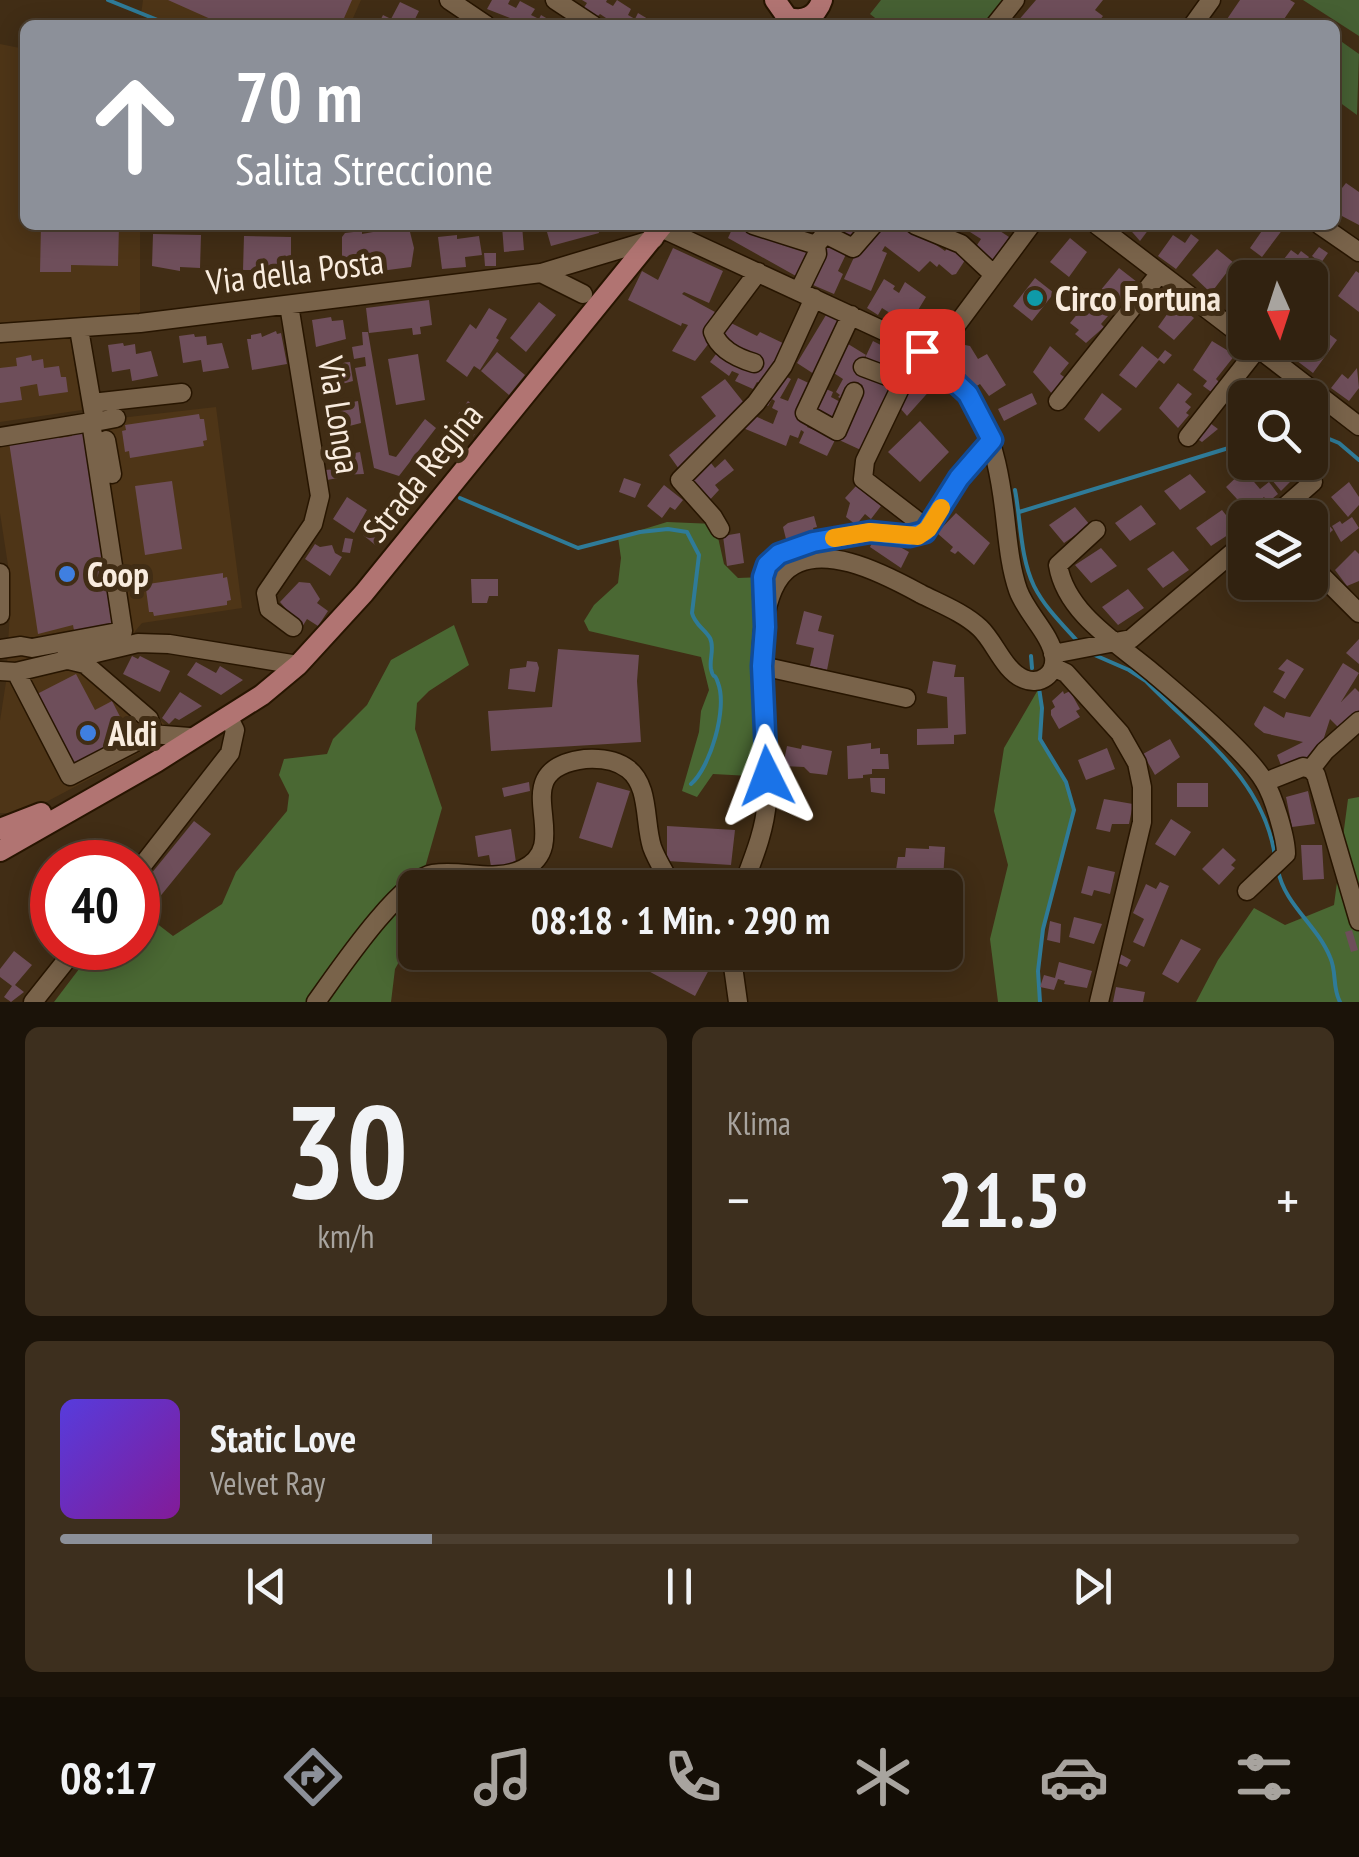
<!DOCTYPE html>
<html lang="de">
<meta charset="utf-8">
<style>
body{margin:0;font-family:"PT Sans Narrow",sans-serif;background:#3d2f1e;color:#f1f3f6;height:100vh;display:flex;flex-direction:column;font-size:38px;white-space:nowrap}
*{box-sizing:border-box;margin:0}
p{font-size:32px;color:#a8a49f}
.icon{flex:none;width:55px;height:55px;fill:none;stroke:currentColor;stroke-width:2;stroke-linecap:round;stroke-linejoin:round}
.map{position:relative;height:1002px;overflow:hidden}
.drawer{display:flex;flex-direction:column;gap:25px;padding:25px;background:#1b1309;flex:1}
.drawer>*{flex:none}
.guide{position:absolute;left:20px;top:20px;width:1320px;height:210px;border-radius:15px;box-shadow:0 5px 25px #0003,0 0 0 2px #4c3f30;background:#8c9099;color:#fff;overflow:hidden}
.needle{width:65px;rotate:177deg}
.tools{position:absolute;left:1228px;top:260px;display:grid;gap:20px}
.tools a{display:grid;place-items:center;width:100px;height:100px;border-radius:15px;background:#312210;box-shadow:0 5px 25px #0003,0 0 0 2px #4c3f30;font-size:50px}
.speed{position:absolute;left:30px;top:840px;display:flex;gap:20px;font-size:50px;font-weight:700;text-align:center}
.speed>*{display:grid;place-content:center;width:130px;height:130px;border-radius:50%;background:#312210;box-shadow:0 5px 25px #0003,0 0 0 2px #4c3f30;line-height:1}
.speed .limit{border:15px solid #d22;background:#fff;color:#111}
.pin{position:absolute;display:grid;place-items:center;width:85px;height:85px;color:#fff;margin:-42px;border-radius:20px;box-shadow:0 5px 15px #0006}
.me{position:absolute;width:110px;margin:-55px;rotate:357deg;stroke-linejoin:round;filter:drop-shadow(0 0 8px #0008)}
.turn{display:flex;align-items:center;gap:35px;height:210px;padding:0 50px;font-size:45px}
.turn .icon{width:130px;height:130px;stroke-width:2.5}
.turn b{display:block;font-size:70px;line-height:85px}
.big{font-size:75px;font-weight:600;line-height:1.1}
.drawer .tile{flex:1;display:flex;flex-direction:column;justify-content:center;gap:15px;min-width:0;padding:0 35px;border-radius:15px;background:#3d2f1e}
.drawer .dial{align-items:center;gap:0}
.dial b{font-size:130px;line-height:1}
.song{display:flex;align-items:center;gap:30px}
.cover{width:120px;height:120px;border-radius:15px;background:linear-gradient(135deg,hsl(250 70% 55%),hsl(290 70% 35%))}
.played{height:10px;border-radius:5px;background:linear-gradient(90deg,#8c9099 30%,#4c3f30 30%)}
.keys{display:flex;justify-content:space-around;direction:ltr}
.heat{display:flex;justify-content:space-between;align-items:center;font-size:55px;direction:ltr}
.drawer .tiles{flex:1;display:grid;gap:25px;grid-template-columns:1fr 1fr}
.tile:last-child{grid-column:span 2}
.trip{position:absolute;left:398px;top:870px;width:565px;height:100px;border-radius:15px;background:#312210;box-shadow:0 5px 25px #0003,0 0 0 2px #4c3f30;font-weight:600;line-height:100px;text-align:center}
.tab-bar{display:flex;height:160px;justify-content:space-around;align-items:center;background:#140e06;color:#a8a49f}
.tab-bar .icon{width:70px;height:70px}
.tab-bar .selected{color:#8c9099}
.tab-bar b{font-size:45px;color:#f1f3f6}
.map>svg:first-child{display:block}
.built{fill:#4e3517}
.green{fill:#466033}
.forest{fill:#4a6833}
.lines{fill:none;stroke-linecap:round;stroke-linejoin:round}
.stream{stroke:#2f7b98;stroke-width:4}
.building{fill:#6e4e5a}
.minor-casing{stroke:#271500;stroke-width:21}
.major-casing{stroke:#271500;stroke-width:24}
.minor{stroke:#79634a;stroke-width:18}
.major{stroke:#b17472;stroke-width:20}
.route-casing{stroke:#114b97;stroke-width:25}
.route{stroke:#1a73e8;stroke-width:18}
.slow{stroke:#f59e0b;stroke-width:18}
.culture-dot{fill:#0f9aa8;stroke:#412d15;stroke-width:4}
.shop-dot{fill:#3f7fe0;stroke:#412d15;stroke-width:4}
.labels{text-anchor:middle;dominant-baseline:central;stroke-width:10;stroke-linejoin:round;paint-order:stroke}
.street-label{font-size:35px;fill:#f9ecde;stroke:#412d15}
.poi-label{font-size:35px;font-weight:bold;fill:#f9ecde;stroke:#412d15;text-anchor:start}
</style>
<div class="map">
<svg width="1359" height="1002" viewBox="0 0 1359 1002">
<rect width="100%" height="100%" fill="#412d15"/>
<path class="built" d="M143,0H361L350,25H170L141,15Z
M0,44L25,49V225H140V323L0,327Z
M70,338L82,410L0,422V342Z
M216,407L242,608L142,623L131,636L76,646L168,727L161,741L48,801L22,813H0V721L6,682L10,610L8,565L0,513V441L120,418Z"/>
<path class="green" d="M881,0H1017L996,25H884L870,14Z
M1303,0H1359V36Z
M1335,37L1359,54L1357,115L1335,99Z"/>
<path class="forest" d="M667,522L715,524L724,564L738,578L763,577L767,777L713,774L697,797L682,791L699,732L701,711L709,690L701,657L589,631L584,621L594,605L618,583L621,558L618,537Z
M454,625L469,665L429,691L417,703L415,729L442,808L424,871L415,888V933L395,969L391,1002H54L95,948H138V909L173,936L222,904L236,872L287,811L289,795L279,775L284,759L327,754L333,739L367,705L391,660Z
M1039,688L1042,708L1040,739L1066,782L1074,810L1043,929L1038,971L1040,1002H998L990,939L1008,865L994,811L1004,748Z
M1359,797V1002H1196L1218,960L1254,908L1285,925L1334,905L1348,799Z"/>
<g class="lines">
<path class="stream" d="M108,0L170,25
M1310,431L1339,443L1359,460
M1015,490C1021,521 1020,557 1034,586C1045,608 1063,625 1079,643
M460,498L578,548L640,532L668,529L687,532L699,555L692,613C695,625 704,628 710,638C715,648 709,659 711,669C714,682 714,670 718,683C728,708 710,768 691,784
M1019,512L1245,443
M1090,653L1129,670L1146,681C1198,735 1263,777 1275,856
M1031,656L1032,668
M1039,688L1042,708L1040,739L1066,782L1074,810L1043,929L1038,971L1040,1002
M1278,870C1284,904 1317,925 1330,957C1337,972 1332,987 1340,1002"/>
</g>
<path class="building" d="M168,0H352L341,25H224Z
M492,0H510L508,4L516,8L520,1L535,9L531,15L539,19L541,15L558,25H514L508,21L510,18L487,9Z
M582,0H607L606,2L613,6L617,0L631,9L628,15L635,19L638,13L653,22L651,25H611L604,21L606,18L600,14L597,17L583,9L587,3Z
M1036,0H1103L1095,10L1103,16L1096,25H1020L1017,22Z
M1240,0H1290L1295,3L1280,25H1223Z
M400,2L419,11L412,25H378L383,15L391,19Z
M1346,183L1359,192V225L1340,215L1335,222V191L1338,193Z
M41,225H119L118,266L71,265V272H40Z
M522,225L524,250L504,252L502,226Z
M545,225H597L599,233L551,246Z
M734,225H749L816,253L803,280L728,238Z
M786,225H815L798,234L786,230Z
M834,225H867L849,243L828,232Z
M874,225H907L945,251L952,242L969,254L956,274L952,275L939,264L937,267L930,261L919,272L885,246L882,251L887,253L871,291L844,279L861,242Z
M959,225H991L1009,237L990,267L973,251L981,239Z
M1126,225H1152L1140,241Z
M1266,225H1277L1283,229L1262,257L1250,248Z
M406,226L409,228L414,248L411,267L350,275L349,266H344L342,257V237L345,233L362,231V234Z
M153,234L201,235L200,268L180,267V271L152,266Z
M1191,234L1199,240L1176,269L1158,256L1173,235L1185,243Z
M457,235V239L479,236L482,255L465,257L466,267L442,269L438,237Z
M244,236L291,237V270L263,273V270H243Z
M828,238L849,248L838,271L843,274L834,294L806,282Z
M1070,238L1087,252L1069,277L1050,262Z
M1319,247L1328,253L1321,263L1312,256Z
M673,248L723,271L709,303L684,292L682,294L715,312L704,330L713,338L695,361L672,351L688,325L682,323L681,326L628,300L642,271L658,280Z
M1217,249L1234,263L1211,293L1192,275Z
M1291,250L1298,255L1301,251L1309,257L1294,278L1277,268Z
M484,253H496V266H485Z
M1119,268L1137,282L1118,305L1100,291Z
M1356,271L1359,273V312L1338,296Z
M1035,278L1054,293L1032,321L1013,306Z
M884,279L895,286L893,289L899,293L905,282L926,297L909,325L882,308L878,315L867,308Z
M429,300L432,325L420,327L421,334L413,335L412,328L369,333L366,308Z
M1088,301L1108,316L1101,324L1104,327L1086,343L1075,334L1079,330L1070,323Z
M539,302L556,315L526,352L510,338Z
M1175,303L1194,318L1174,340L1158,327Z
M489,308L507,319L496,338L499,340L480,370L474,366L467,377L446,361L470,324L476,329Z
M829,310L847,321L817,376L797,363Z
M331,317L332,321L343,320L346,339L316,347L312,320Z
M729,322L757,336L760,332L789,346L765,386L757,382L753,389L735,381L739,374L732,371L729,376L710,362L720,349L718,340Z
M1313,322L1337,340L1313,373L1272,342H1310Z
M276,331L277,334L281,333L287,364L252,370L247,339H251V335L261,333L262,337Z
M362,332H368L389,455L396,457L425,419L436,428L399,476L374,468L355,368L366,366L365,357L354,359L352,347L363,345Z
M194,334L195,337L206,336L207,345L222,343L229,368L203,372L201,360L183,363L179,336Z
M840,339L866,355L860,362L900,383L863,451L837,439L848,402L838,397L840,395L836,392L843,379L826,368Z
M873,341L898,354L900,349L909,354L913,360L904,378L864,360Z
M1212,341L1235,355L1216,379L1222,385L1214,394L1203,386L1207,381L1193,370Z
M123,343L124,346L135,344L136,354L151,351L158,376L132,381L130,369L112,372L108,345Z
M965,345L970,346L978,359L987,354L1006,385L989,396L980,384L975,387L950,355Z
M1050,346L1069,363L1060,374L1067,379L1054,396L1033,372Z
M1142,346L1158,359L1165,350L1172,355L1164,364L1159,360L1136,388L1119,375Z
M497,352L525,375L509,395L481,371Z
M418,354L425,400L396,405L388,359Z
M31,355L32,361L43,359L44,368L59,366L61,377H66L68,392L39,396L37,384L20,387L22,400L0,403V368L17,366L16,358Z
M350,362L353,381L324,389L321,372L339,369L338,363Z
M1357,368L1359,388L1349,401L1331,388L1342,374L1348,379Z
M779,373L791,379L780,398L788,401L798,378L815,386L812,418L807,427L819,432L821,426L838,434L827,456L799,443L804,432L801,430L798,438L790,435L786,446L743,428L748,413L773,424L778,411L772,408L775,401L772,399L768,406L760,401Z
M916,373L933,387L907,416L894,401Z
M725,379L748,408L701,444L708,453L679,469L669,455L716,416L701,397Z
M1178,383L1192,394L1185,402L1191,407L1186,413L1189,415L1178,428L1159,408Z
M817,385L833,392L831,397L846,405L835,428L807,410Z
M1032,393L1037,404L1004,421L998,409Z
M1102,393L1122,409L1099,432L1084,419Z
M358,401L361,423L330,431L326,407Z
M468,401L486,416L473,437L453,421Z
M199,414L200,419H204L207,440L203,441L204,446L130,458L129,451L125,452L122,431L126,430L125,425Z
M1206,420L1218,429L1202,442L1193,436Z
M920,421L949,452L920,482L888,452Z
M83,431L112,624L75,636L73,625L38,634L9,442L21,440L22,443L58,435L59,438L72,436V432Z
M445,438L458,448L444,466L431,455Z
M360,452L364,474L338,475V478L327,480L325,470L337,469L335,457Z
M707,458L715,468L725,459L734,470L715,485L719,490L706,504L683,478Z
M1270,462H1300L1304,468L1281,491L1272,480L1279,474Z
M1244,470L1260,489L1269,482L1278,494L1268,502L1264,497L1248,511L1226,487Z
M1190,474L1206,492L1180,510L1164,491Z
M624,478L641,484L635,498L619,492Z
M172,481L182,549L145,555L135,486Z
M1349,482L1359,497V505L1348,517L1331,497Z
M664,485L683,500L675,510L670,507L662,518L647,506Z
M856,486L881,506L871,519L865,514L856,525L846,517L850,503L845,498Z
M347,497L367,510L354,533L333,519Z
M1141,505L1156,524L1130,541L1115,523Z
M1075,507L1090,525L1064,543L1049,525Z
M1222,510L1237,529L1211,546L1196,528Z
M1316,510L1333,530L1318,544L1315,542L1310,547V515Z
M956,513L990,543L974,565L958,551L955,554L950,551L953,547L937,533Z
M378,516L395,528L379,548L363,535Z
M814,516L817,527L813,528L815,533L787,543L783,527L788,523Z
M1352,517L1359,528L1341,542L1332,526L1340,521L1342,524Z
M740,533L744,563L727,566L723,536Z
M345,538L353,539L350,553L342,552Z
M884,538L909,552L901,568L870,547L873,541L880,545Z
M315,544L320,547L332,545L335,553L342,557L330,576L305,559Z
M1101,548L1117,566L1091,583L1075,565Z
M1355,550L1359,554V581L1347,586L1335,570Z
M1173,551L1189,570L1163,588L1147,569Z
M223,573V578L227,577L231,600L227,601V605L154,616L153,612H149L146,589H149L148,584Z
M471,579H498V596H489L487,603H472Z
M299,582L310,583L320,599L317,603L328,611L318,626L307,619L302,627L280,602Z
M1128,589L1144,608L1118,625L1102,607Z
M804,611L822,616L818,631L834,635L827,670L810,666L814,648L796,644Z
M1359,639V664L1346,653Z
M558,649L639,655L637,681L641,742L491,751L488,711L552,707Z
M132,656L138,659L140,656L170,671L160,692L123,674Z
M1287,659L1304,669L1285,699L1273,692L1285,672L1278,669Z
M527,661L537,662L539,668L535,692L508,689L510,669L526,667Z
M933,661L956,665L954,677H964L966,734L954,735V744L917,745V729L948,728L947,697L927,693Z
M196,662L216,673L220,666L243,680L221,695L187,675Z
M1343,663L1359,673L1341,702L1355,688L1359,692V715L1343,732L1330,719L1321,747L1308,757L1282,768L1277,755L1303,742L1264,733L1255,726L1254,724L1264,706L1284,718L1286,712L1310,717Z
M76,674L95,710L112,701L132,740L76,769L37,694Z
M1063,691L1064,694L1070,691L1080,709L1076,711L1080,717L1059,729L1051,715V710L1055,707L1052,701Z
M180,692L202,706L179,720L175,718L169,724L162,718Z
M1170,739L1180,757L1155,775L1143,754Z
M871,743V749L880,748V754H888L889,769H872V774L863,775V778L848,779L847,746Z
M802,745L832,751L827,775L810,773L804,767L783,766L787,746L801,749Z
M1107,748L1115,769L1086,780L1078,760Z
M870,778H885V794L871,792Z
M529,782L530,791L504,797L502,788Z
M597,782L630,791L612,848L579,838Z
M1177,783H1208V807H1177Z
M1308,791L1315,824L1292,827L1286,797Z
M1104,799L1133,804L1129,824H1112L1110,832L1096,829Z
M1171,819L1191,832L1175,856L1155,844Z
M194,821L211,834L158,899L142,885Z
M667,826L735,830L731,865L667,861Z
M511,829L517,869L492,872L489,855L478,857L475,836Z
M1301,845H1322L1324,879L1303,880Z
M929,846L945,847L943,880L915,876V871L896,870L898,857H905L906,848L929,849Z
M1223,848L1236,860L1231,865L1235,868L1219,885L1202,869Z
M1088,866L1115,872L1110,894L1094,890L1092,896L1081,893Z
M635,870L639,888H618L615,874Z
M512,873L514,883L552,874L553,888H492L490,877Z
M1160,882L1169,886L1144,947L1133,942L1144,919L1133,913L1146,884L1156,889Z
M1074,917L1102,924L1094,944L1069,937Z
M1050,921L1061,924L1060,943L1047,940Z
M1352,930L1358,950L1351,952L1345,932Z
M1181,939L1201,949L1178,983L1162,974Z
M14,951L32,965L15,985L24,992L11,1002L4,997L12,986L0,977V969Z
M646,952H684L711,966L695,996L639,966Z
M1118,953L1131,960L1127,967L1114,961Z
M1059,962L1092,971L1087,988L1064,984L1065,981L1058,979L1054,990L1040,987L1044,975L1055,978Z
M1116,987L1145,992L1143,1002H1113Z"/>
<g class="lines">
<defs>
<path id="minor" d="M449,0L486,25
M555,0L593,25
M995,25L1015,0
M1193,25L1211,0
M753,225L816,245L825,234L853,248L873,225
M915,225L961,244L993,274
M1097,225L1245,338
M1320,225L1359,252
M661,228L912,344C980,389 996,438 1005,516C1008,541 1010,567 1018,590C1026,613 1051,634 1054,657C1056,674 1040,686 1024,679C1004,671 995,642 980,628C964,613 941,604 921,594C888,576 814,535 781,576C745,623 771,742 767,800C765,831 753,859 742,888
M541,273L583,294
M799,291L817,254L816,245
M289,305L320,496L313,524L266,593L269,609L293,627
M851,315L805,413L837,431L854,392
M0,333L140,323L541,273L654,239
M1250,342L1359,426
M754,363C737,358 719,349 713,332L758,272
M863,367L903,382
M1058,401L1160,273
M92,403L182,393
M95,422L116,418
M0,437L91,422
M1188,437L1258,348
M106,440L112,474
M1272,518L1313,482
M720,529L713,517L680,480L756,403L783,366L814,298
M928,529L863,479L865,461L903,382L932,358L1031,225
M928,529L959,478L992,440
M1096,530L1058,565C1066,614 1119,644 1153,673C1180,696 1248,753 1264,781C1273,795 1286,837 1286,854L1247,891
M1310,564L1359,613
M0,573V615
M763,607C758,559 777,550 820,541C838,537 857,533 875,532C894,532 912,542 928,529
M0,649L21,646L32,648L123,631L91,422H95L79,329
M1053,654L1131,639L1245,542
M64,659L85,664L149,719L152,728L146,737
M762,666L906,698
M1053,667L1066,673L1120,733L1137,763L1142,787V822L1099,1002
M0,671L16,672L138,643L169,644L298,665
M16,672L70,776L151,734L189,737
M1311,769L1316,775L1359,921
M1265,782L1303,767L1311,769L1325,751L1359,721
M138,871L230,753L235,730L228,716
M731,952L738,1002
M33,1002L76,948
M316,1002C337,973 400,879 433,874C463,869 494,883 523,869C578,843 499,770 585,759C600,758 615,759 628,769C650,786 644,822 652,847C657,861 666,874 673,888"/>
<path id="major" d="M775,0L787,17C803,23 817,16 822,0
M0,829L41,813
M0,851L156,762L262,695L298,665L364,593L663,225"/>
</defs>
<use href="#minor" class="minor-casing"/>
<use href="#major" class="major-casing"/>
<use href="#minor" class="minor"/>
<use href="#major" class="major"/>
</g>
<g class="lines">
<defs>
<path id="route" d="M767,776L762,666L765,627L763,577L767,565L779,554L813,542L870,532L909,536L925,532L959,478L992,440L968,394L922,351"/>
</defs>
<use href="#route" class="route-casing"/>
<use href="#route" class="route"/>
<path class="slow" d="M834,538L870,532L918,536L928,529L941,508"/>
</g>
<circle class="culture-dot" cx="1035" cy="298" r="10"/>
<g class="shop-dot">
<circle cx="67" cy="574" r="10"/>
<circle cx="88" cy="733" r="10"/>
</g>
<g class="labels">
<g class="street-label">
<text transform="translate(295 271) rotate(-7)">Via della Posta</text>
<text transform="translate(340 415) rotate(81)">Via Longa</text>
<text transform="translate(422 472) rotate(-51)">Strada Regina</text>
</g>
<g class="poi-label">
<text x="1055" y="298">Circo Fortuna</text>
<text x="87" y="574">Coop</text>
<text x="108" y="733">Aldi</text>
</g>
</g>
</svg>
<div class="tools">
<a><svg class="needle" viewBox="-14 -14 28 28"><path d="M0-13l5 13h-10z" fill="#e53935"/><path d="M0 13l5-13h-10z" fill="#a8a49f"/></svg></a>
<a><svg class="icon" aria-label="search" viewBox="0 0 24 24"><circle cx="10" cy="10" r="6"/><path d="M15 15l6 6"/></svg></a>
<a><svg class="icon" aria-label="layers" viewBox="0 0 24 24"><path d="M12 4l9 5-9 5-9-5zM3 14l9 5 9-5"/></svg></a>
</div>
<div class="speed"><div class="limit">40</div></div>
<div class="pin" style="left:922px;top:351px;background:#d93025"><svg class="icon" aria-label="arrive" viewBox="0 0 24 24"><path d="M6 21V4h12l-3 4 3 4H6"/></svg></div>
<svg class="me" style="left:767px;top:776px" viewBox="-20 -20 40 40"><path d="M0-17L14 15 0 8-14 15z" fill="#1a73e8" stroke="#fff" stroke-width="4"/></svg>
<div class="trip">08:18 · 1 Min. · 290 m</div>
<div class="guide">
<div class="turn"><svg class="icon" aria-label="ahead" viewBox="0 0 24 24"><path d="M12 20V5M6 11l6-6 6 6"/></svg><div><b>70 m</b>Salita Streccione</div></div>
</div>
</div>
<section class="drawer">
<div class="tiles">
<div class="tile dial"><b>30</b><p>km/h</p></div>
<div class="tile"><p>Klima</p>
<div class="heat"><a>−</a><b class="big">21.5°</b><a>+</a></div>
</div>
<div class="tile">
<div class="song"><i class="cover"></i><div><b>Static Love</b><p>Velvet Ray</p></div></div>
<div class="played"></div>
<div class="keys"><svg class="icon" aria-label="previous" viewBox="0 0 24 24"><path d="M18 5L8 12l10 7zM5 5v14"/></svg><svg class="icon" aria-label="pause" viewBox="0 0 24 24"><path d="M8 5v14M16 5v14"/></svg><svg class="icon" aria-label="next" viewBox="0 0 24 24"><path d="M6 5l10 7-10 7zM19 5v14"/></svg></div>
</div>
</div>
</section>
<nav class="tab-bar">
<b>08:17</b>
<svg class="icon selected" aria-label="directions" viewBox="0 0 24 24"><path d="M12 3l9 9-9 9-9-9zM9 14v-3h6M13 9l2 2-2 2"/></svg>
<svg class="icon" aria-label="music" viewBox="0 0 24 24"><path d="M9 18V5l10-2v13"/><circle cx="6" cy="18" r="3"/><circle cx="16" cy="16" r="3"/></svg>
<svg class="icon" aria-label="phone" viewBox="0 0 24 24"><path d="M5 4h4l2 5-3 2q2 4 5 5l2-3 5 2v4C11 20 4 13 5 4z"/></svg>
<svg class="icon" aria-label="climate" viewBox="0 0 24 24"><path d="M12 3v18M4 7l16 10M4 17L20 7"/></svg>
<svg class="icon" aria-label="car" viewBox="0 0 24 24"><path d="M5 17H2v-5l4-1 3-4h7l3 4 3 1v5h-3M9 17h6M6 11h13"/><circle cx="7" cy="17" r="2"/><circle cx="17" cy="17" r="2"/></svg>
<svg class="icon" aria-label="filters" viewBox="0 0 24 24"><path d="M4 7h16M4 17h16"/><circle cx="9" cy="7" r="2"/><circle cx="15" cy="17" r="2"/></svg>
</nav>
